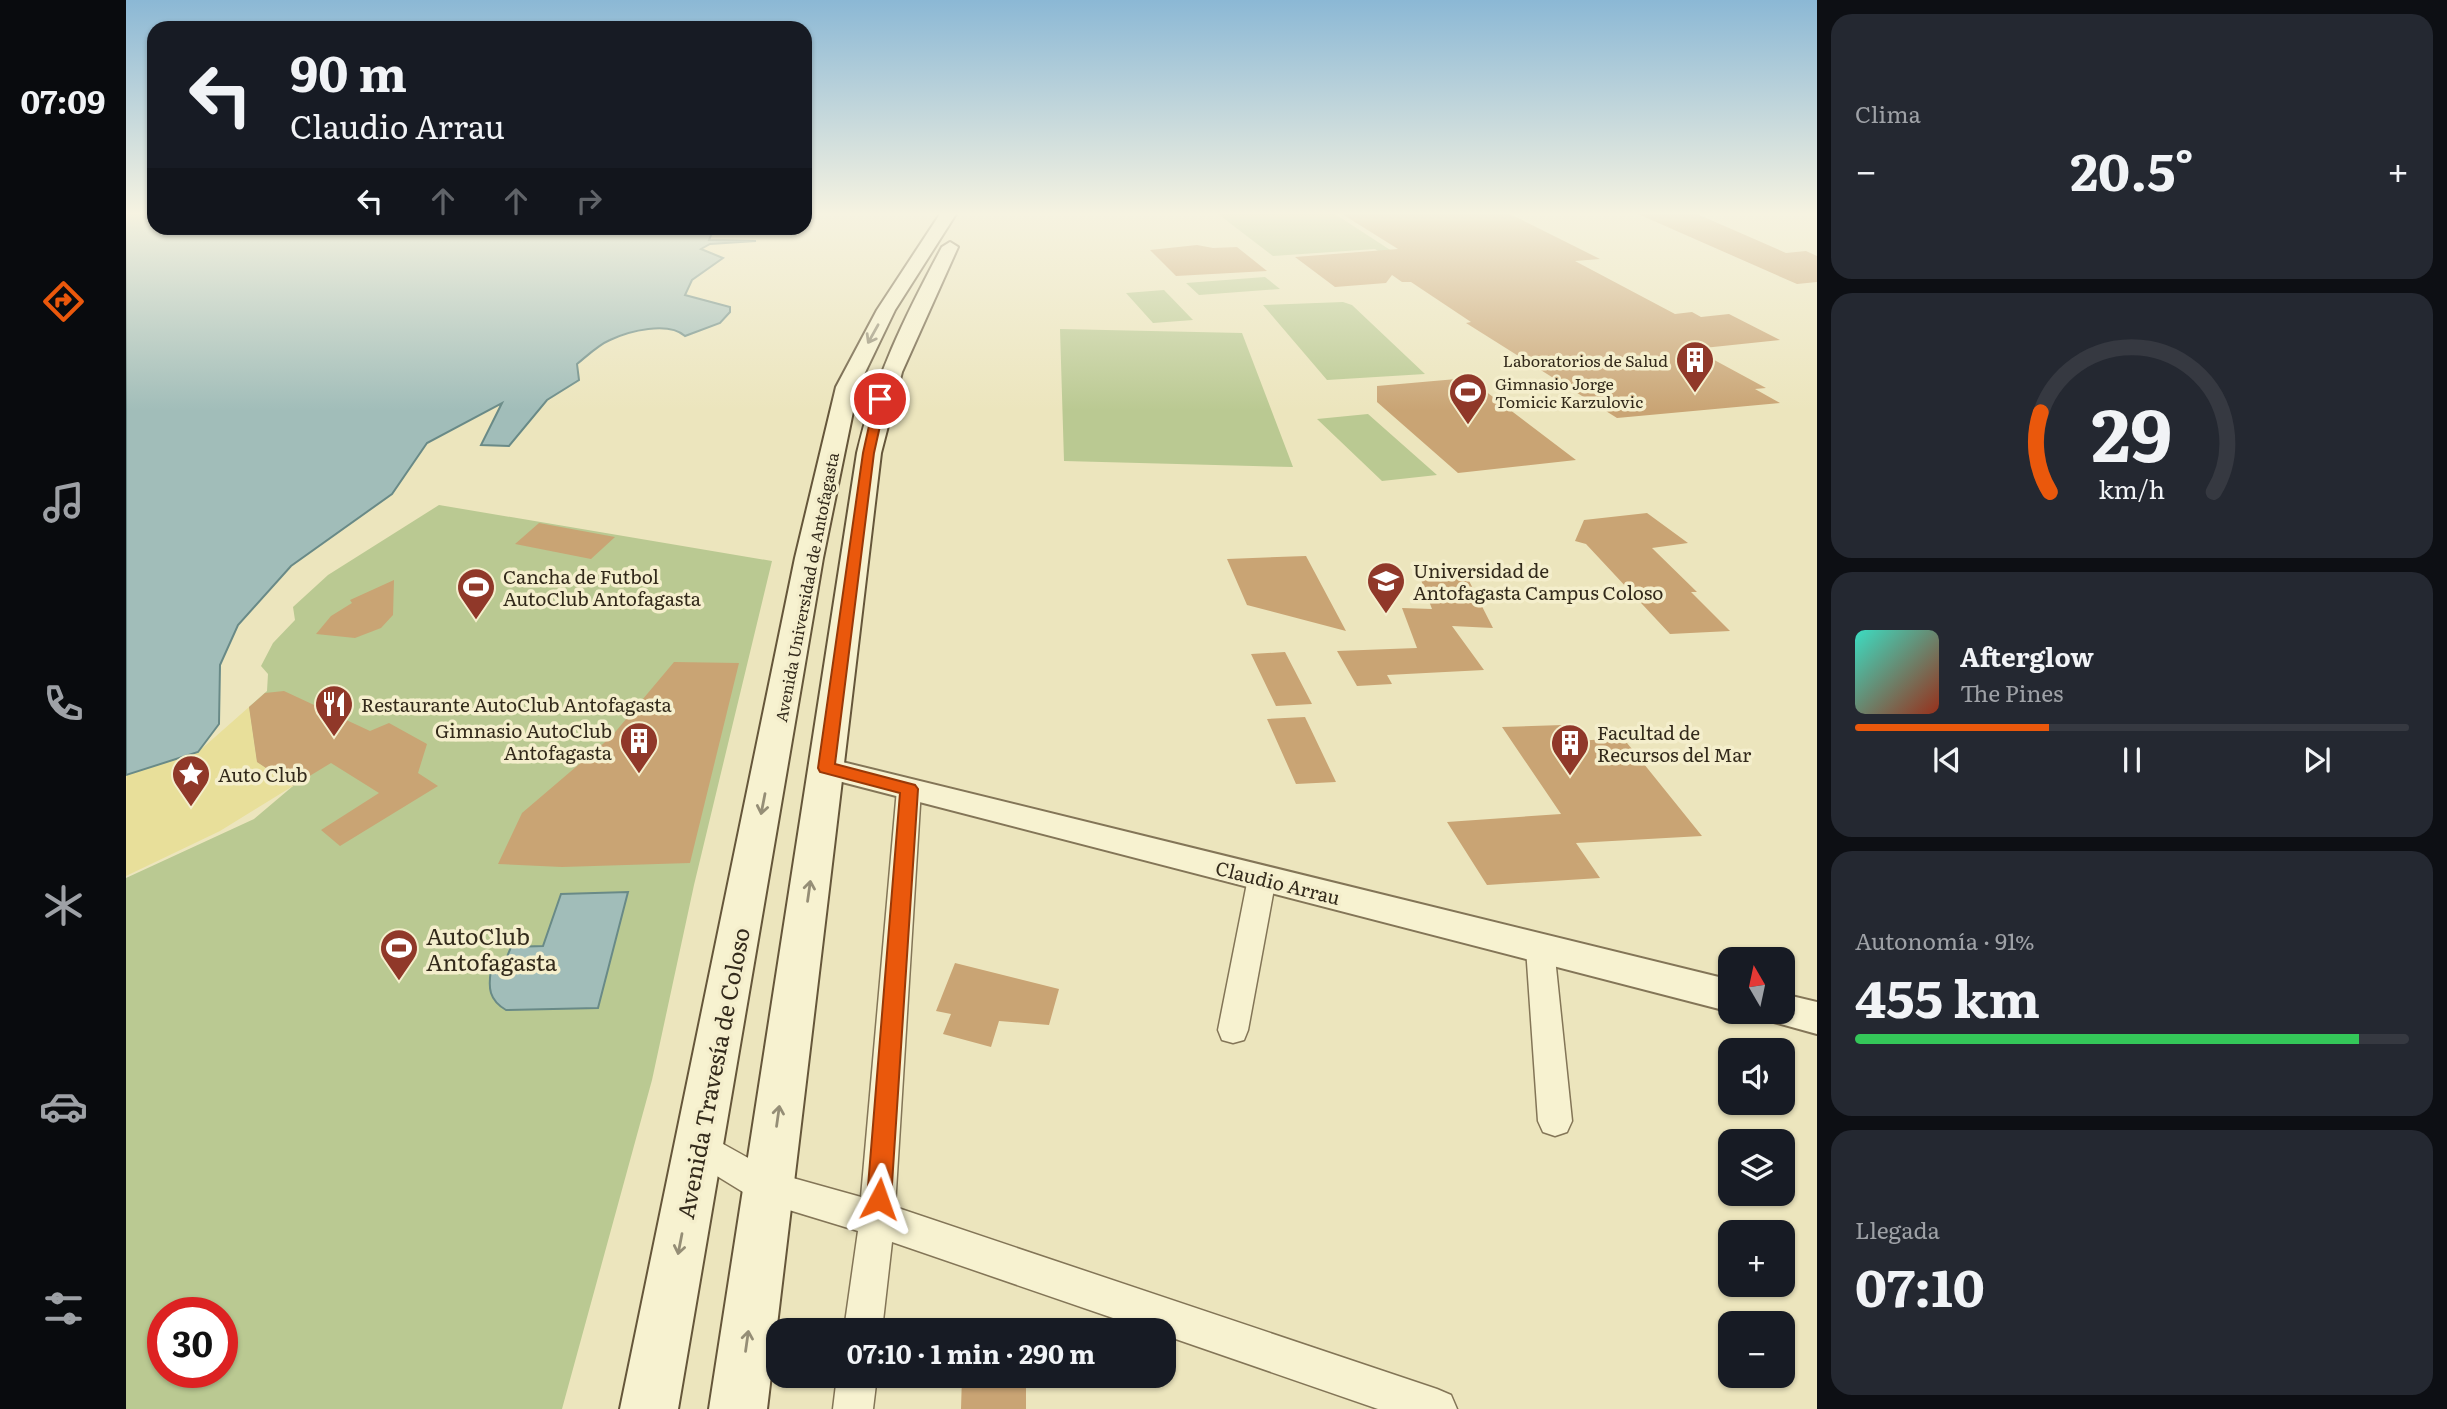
<!DOCTYPE html>
<html lang="es">
<meta charset="utf-8">
<style>
body{margin:0;font-family:Literata,serif;background:#242831;color:#f1f3f6;height:100vh;display:flex;flex-direction:column;font-size:26px;white-space:nowrap}
*{box-sizing:border-box;margin:0}
p{font-size:23px;color:#9ea1a6}
.icon{flex:none;width:38px;height:38px;fill:none;stroke:currentColor;stroke-width:2;stroke-linecap:round;stroke-linejoin:round}
.map{position:relative;flex:1;overflow:hidden}
.panel{display:flex;flex-direction:column;gap:14px;padding:14px;background:#0d0f14;width:630px}
.panel>*{flex:none}
.hud{position:absolute;left:21px;top:21px;width:665px;height:214px;border-radius:21px;box-shadow:0 2px 5px #0004;background:#171b24;color:#f1f3f6;overflow:hidden}
.needle{width:46px;rotate:351deg}
.tools{position:absolute;left:1592px;top:947px;display:grid;gap:14px}
.tools a{display:grid;place-items:center;width:77px;height:77px;border-radius:14px;background:#171b24;box-shadow:0 2px 5px #0004;font-size:35px}
.speed{position:absolute;left:21px;top:1297px;display:flex;gap:14px;font-size:35px;font-weight:700;text-align:center}
.speed>*{display:grid;place-content:center;width:91px;height:91px;border-radius:50%;background:#171b24;box-shadow:0 2px 5px #0004;line-height:1}
.speed .limit{border:10px solid #d22;background:#fff;color:#111}
.pin{position:absolute;display:grid;place-items:center;width:60px;height:60px;color:#fff;margin:-30px;border:4px solid #fff;border-radius:50%;box-shadow:0 2px 7px #0007}
.me{position:absolute;width:77px;margin:-38px;rotate:4deg;stroke-linejoin:round;filter:drop-shadow(0 0 5px #0008)}
.turn{display:flex;align-items:center;gap:24px;height:147px;padding:0 28px;font-size:32px}
.turn .icon{width:91px;height:91px;stroke-width:2.5}
.turn b{display:block;font-size:49px;line-height:60px}
.lanes{display:flex;align-items:center;height:66px;padding:0 28px;background:#0003;justify-content:center;gap:35px;direction:ltr}
.lanes .off{opacity:.35}
.big{font-size:52px;font-weight:700;line-height:1.1}
.panel .tile{flex:1;display:flex;flex-direction:column;justify-content:center;gap:10px;min-width:0;padding:0 24px;border-radius:21px;background:#242831}
.panel .dial{align-items:center;gap:0}
.dial svg{height:182px;overflow:visible;fill:none;stroke:#363941;stroke-width:7;stroke-linecap:round;text-anchor:middle}
.dial text{fill:#f1f3f6;stroke:none}
.song{display:flex;align-items:center;gap:21px}
.cover{width:84px;height:84px;border-radius:10px;background:linear-gradient(135deg,hsl(170 70% 55%),hsl(10 70% 35%))}
.played{height:7px;border-radius:4px;background:linear-gradient(90deg,#ea580c 35%,#363941 35%)}
.keys{display:flex;justify-content:space-around;direction:ltr}
.heat{display:flex;justify-content:space-between;align-items:center;font-size:38px;direction:ltr}
.charge{height:10px;border-radius:5px;background:linear-gradient(90deg,#34c759 91%,#363941 0)}
.trip{position:absolute;left:640px;top:1318px;width:410px;height:70px;border-radius:21px;background:#171b24;box-shadow:0 2px 5px #0004;font-weight:700;line-height:70px;text-align:center}
main{display:flex;flex:1;min-height:0}
.tabs{display:flex;flex-direction:column;width:126px;justify-content:space-around;align-items:center;background:#090b0e;color:#9ea1a6}
.tabs .icon{width:49px;height:49px}
.tabs .on{color:#ea580c}
.tabs b{font-size:32px;color:#f1f3f6}
.map>svg:first-child{display:block}
.green{fill:#bac992;fill-rule:evenodd}
.sand{fill:#e8df9a}
.water{fill:#a1bdb9;stroke:#698a87;stroke-width:2}
.building{fill:#c9a474}
.lines{fill:none;stroke-linecap:round;stroke-linejoin:round}
.minor-casing{stroke:#837557;stroke-width:3}
.tertiary-casing{stroke:#837557;stroke-width:4}
.secondary-casing{stroke:#65563a;stroke-width:4}
.minor{fill:#f7f2d0;fill-rule:evenodd}
.tertiary{fill:#f7f2d0;fill-rule:evenodd}
.secondary{fill:#f7f2d0;fill-rule:evenodd}
.oneway{stroke:#958e76}
.route{fill:#ea580c;stroke:#983908;stroke-width:2}
.labels{text-anchor:middle;dominant-baseline:central;stroke-width:7;stroke-linejoin:round;paint-order:stroke}
.far-poi-label{font-size:16px;fill:#332a1b;stroke:#f4eecc;text-anchor:end}
.far-street-label{font-size:16px;fill:#332a1b;stroke:#f4eecc}
.poi-label{font-size:19px;fill:#332a1b;stroke:#f4eecc;text-anchor:start}
.street-label{font-size:19px;fill:#332a1b;stroke:#f4eecc}
.near-poi-label{font-size:23px;fill:#332a1b;stroke:#f4eecc;text-anchor:start}
.near-street-label{font-size:23px;fill:#332a1b;stroke:#f4eecc}
</style>
<main>
<nav class="tabs">
<b>07:09</b>
<svg class="icon on" aria-label="directions" viewBox="0 0 24 24"><path d="M12 3l9 9-9 9-9-9zM9 14v-3h6M13 9l2 2-2 2"/></svg>
<svg class="icon" aria-label="music" viewBox="0 0 24 24"><path d="M9 18V5l10-2v13"/><circle cx="6" cy="18" r="3"/><circle cx="16" cy="16" r="3"/></svg>
<svg class="icon" aria-label="phone" viewBox="0 0 24 24"><path d="M5 4h4l2 5-3 2q2 4 5 5l2-3 5 2v4C11 20 4 13 5 4z"/></svg>
<svg class="icon" aria-label="climate" viewBox="0 0 24 24"><path d="M12 3v18M4 7l16 10M4 17L20 7"/></svg>
<svg class="icon" aria-label="car" viewBox="0 0 24 24"><path d="M5 17H2v-5l4-1 3-4h7l3 4 3 1v5h-3M9 17h6M6 11h13"/><circle cx="7" cy="17" r="2"/><circle cx="17" cy="17" r="2"/></svg>
<svg class="icon" aria-label="filters" viewBox="0 0 24 24"><path d="M4 7h16M4 17h16"/><circle cx="9" cy="7" r="2"/><circle cx="15" cy="17" r="2"/></svg>
</nav>
<div class="map">
<svg width="1691" height="1409" viewBox="0 0 1691 1409">
<rect width="100%" height="100%" fill="#ece5bd"/>
<path class="green" d="M1092,214H1209L1275,257L1263,258L1249,249L1147,256Z
M1139,277L1154,289L1073,295L1060,283Z
M1038,290L1067,320L1027,323L1000,293Z
M1217,302L1226,305L1299,374L1201,380L1137,305Z
M934,329L1116,333L1167,467L938,461Z
M1242,414L1311,475L1256,481L1191,419Z
M313,505L646,561L568,885L526,1080L436,1409H0V878L128,819L167,786L131,762L123,707L141,691L142,674L135,666L147,643L169,620L167,607L202,575ZM37,1312H96V1372H37Z"/>
<path class="sand" d="M123,707L131,762L167,786L94,831L0,876V775L72,752Z"/>
<path class="water" d="M0,214H28V228H588L583,240L630,241L584,244L575,249L597,258L566,280L559,295L604,307V312L594,323L559,336C542,321 503,331 484,340C472,345 461,356 451,364L453,380L421,400L383,446L355,445L376,403L301,443L266,494L165,566L112,625L94,665L93,724L72,752L0,775Z
M502,892L472,1008L380,1010C363,1000 362,988 365,970L376,969L385,947L417,946L435,894Z"/>
<path class="building" d="M1216,214H1384L1474,259L1449,261L1549,314L1566,312L1575,317L1603,314L1654,340L1568,349L1640,388L1629,389L1654,403L1491,418L1340,323L1345,322L1285,282H1276L1266,275L1260,283L1209,287L1169,257L1272,249Z
M1512,214H1571L1660,253L1680,251L1691,256V282L1671,284Z
M1071,245L1087,248L1111,247L1141,271L1050,276L1024,250Z
M1342,378L1450,460L1332,473L1251,402V386Z
M1521,513L1562,543L1526,548L1571,592H1565L1604,631L1544,634L1460,544L1449,541L1458,520Z
M413,523L489,537L465,559L389,544Z
M1180,556L1220,631L1121,605L1101,559Z
M1289,564L1336,567L1367,628L1326,626L1358,670L1261,675L1266,684L1231,686L1211,651L1291,648L1276,608L1306,609Z
M268,580L267,615L255,628L229,638L190,634L205,616L226,603L224,600Z
M1159,652L1186,704L1150,706L1125,654Z
M548,662L613,663L564,863L436,867L372,864L396,813L485,737Z
M158,691L244,731L263,723L301,744L292,773L312,786L214,846L195,830L253,793L205,763L167,786L131,762L123,707L139,693Z
M1179,717L1210,782L1170,784L1141,719Z
M1437,725L1450,741L1497,738L1576,836L1450,843L1474,878L1361,885L1321,822L1435,814L1376,727Z
M829,963L933,989L923,1025L873,1021L865,1047L817,1034L825,1014L810,1011Z
M836,1376H900V1409H835Z"/>
<g class="lines">
<defs>
<path id="minor" d="M783,780L792,783L795,789L769,1207L1311,1389L1325,1395L1331,1409H1252L1038,1335V1330H1022L766,1242L756,1330H718L732,1231L630,1200L560,1157L555,1146L560,1135L572,1130L649,1173L735,1197L771,789L774,783Z
M1136,868L1146,871L1150,878L1122,1030L1118,1040L1107,1043L1096,1040L1092,1030L1122,878L1126,871Z
M1414,936L1424,940L1428,948L1446,1121L1441,1132L1429,1136L1417,1132L1412,1121L1400,948L1404,940Z
M711,1376H751L747,1409H707Z"/>
<path id="tertiary" d="M700,758L1605,980V1012L689,775L685,768L689,761Z
M1657,994L1691,1002V1034L1644,1021L1639,1012H1657Z"/>
<path id="secondary" d="M814,214H830L769,310L732,387L697,558L552,1409H494L669,558L710,387L751,310Z
M824,242L832,247L776,372L755,453L641,1409H583L731,453C748,379 780,314 816,247Z"/>
</defs>
<use href="#minor" class="minor-casing"/>
<use href="#tertiary" class="tertiary-casing"/>
<use href="#secondary" class="secondary-casing"/>
<use href="#minor" class="minor"/>
<use href="#tertiary" class="tertiary"/>
<use href="#secondary" class="secondary"/>
</g>
<defs><path id="oneway-shaft" d="M-6 0H5M1.5-3L5.5 0L1.5 3" fill="none" stroke-width="1.6" stroke-linecap="round" stroke-linejoin="round" transform="scale(1.75)"/></defs>
<g class="oneway">
<use href="#oneway-shaft" transform="translate(747 334) rotate(119)"/>
<use href="#oneway-shaft" transform="translate(637 804) rotate(101)"/>
<use href="#oneway-shaft" transform="translate(683 891) rotate(-82)"/>
<use href="#oneway-shaft" transform="translate(652 1116) rotate(-82)"/>
<use href="#oneway-shaft" transform="translate(554 1244) rotate(101)"/>
<use href="#oneway-shaft" transform="translate(621 1341) rotate(-82)"/>
</g>
<linearGradient id="sky" x2="0" y2="1"><stop stop-color="#8bb8d5"/><stop offset="0.52" stop-color="#f6f3e1"/><stop offset="1" stop-color="#f6f3e1" stop-opacity="0"/></linearGradient>
<rect width="1691" height="411" fill="url(#sky)"/>
<path class="route" d="M754,396L760,399L748,453L709,764L789,785L792,789L765,1199L762,1208L753,1211L744,1208L741,1199L774,793L694,772L692,768L737,453L749,399Z"/>
<defs>
<symbol id="building-pin" viewBox="-11 -11 22 30"><path d="M0 17L-7.5 6A9.5 9.5 0 1 1 7.5 6Z" fill="#903829" stroke="#f4eecc"/><path d="M-4-6H4V6H1V3H-1V6H-4ZM-2.5-4.3h1.7v1.8h-1.7ZM.8-4.3h1.7v1.8H.8ZM-2.5-1h1.7V.8h-1.7ZM.8-1h1.7V.8H.8Z" fill="#fff"/></symbol>
<symbol id="stadium-pin" viewBox="-11 -11 22 30"><path d="M0 17L-7.5 6A9.5 9.5 0 1 1 7.5 6Z" fill="#903829" stroke="#f4eecc"/><path d="M0-5a6.5 5 0 1 0 0 10a6.5 5 0 1 0 0-10ZM-3.5-1.8h7v3.6h-7Z" fill="#fff"/></symbol>
<symbol id="university-pin" viewBox="-11 -11 22 30"><path d="M0 17L-7.5 6A9.5 9.5 0 1 1 7.5 6Z" fill="#903829" stroke="#f4eecc"/><path d="M0-5L7-2L0 1L-7-2ZM-4 1L0 2.5L4 1V4Q0 6-4 4Z" fill="#fff"/></symbol>
<symbol id="restaurant-pin" viewBox="-11 -11 22 30"><path d="M0 17L-7.5 6A9.5 9.5 0 1 1 7.5 6Z" fill="#903829" stroke="#f4eecc"/><path d="M-5-6h1v4h1v-4h1v4h1v-4h1v5L-1.5 .5V6h-2V.5L-5-1ZM5-6V6H3V1.5H1.5Q1.5-4 5-6Z" fill="#fff"/></symbol>
<symbol id="sight-pin" viewBox="-11 -11 22 30"><path d="M0 17L-7.5 6A9.5 9.5 0 1 1 7.5 6Z" fill="#903829" stroke="#f4eecc"/><path d="M0-6L1.8-2.2L6-1.7L2.9 1.2L3.7 5.4L0 3.3L-3.7 5.4L-2.9 1.2L-6-1.7L-1.8-2.2Z" fill="#fff"/></symbol>
</defs>
<g fill-rule="evenodd">
<use href="#building-pin" x="1547" y="338" width="44" height="60"/>
<use href="#stadium-pin" x="1320" y="370" width="44" height="60"/>
<use href="#university-pin" x="1238" y="559" width="44" height="60"/>
<use href="#stadium-pin" x="328" y="565" width="44" height="60"/>
<use href="#restaurant-pin" x="186" y="682" width="44" height="60"/>
<use href="#building-pin" x="491" y="719" width="44" height="60"/>
<use href="#building-pin" x="1422" y="721" width="44" height="60"/>
<use href="#sight-pin" x="43" y="752" width="44" height="60"/>
<use href="#stadium-pin" x="251" y="926" width="44" height="60"/>
</g>
<g class="labels">
<g class="far-poi-label">
<text x="1542" y="360">Laboratorios de Salud</text>
<text x="1369" y="383" text-anchor="start">Gimnasio Jorge<tspan x="1369" dy="18">Tomicic Karzulovic</tspan></text>
</g>
<g class="far-street-label">
<text transform="translate(680 587) rotate(-79)">Avenida Universidad de Antofagasta</text>
</g>
<g class="poi-label">
<text x="1287" y="570">Universidad de<tspan x="1287" dy="22">Antofagasta Campus Coloso</tspan></text>
<text x="377" y="576">Cancha de Futbol<tspan x="377" dy="22">AutoClub Antofagasta</tspan></text>
<text x="235" y="704">Restaurante AutoClub Antofagasta</text>
<text x="486" y="730" text-anchor="end">Gimnasio AutoClub<tspan x="486" dy="22">Antofagasta</tspan></text>
<text x="1471" y="732">Facultad de<tspan x="1471" dy="22">Recursos del Mar</tspan></text>
<text x="92" y="774">Auto Club</text>
</g>
<g class="street-label">
<text transform="translate(1152 882) rotate(14)">Claudio Arrau</text>
</g>
<g class="near-poi-label">
<text x="300" y="935">AutoClub<tspan x="300" dy="26">Antofagasta</tspan></text>
</g>
<g class="near-street-label">
<text transform="translate(586 1073) rotate(-79)">Avenida Travesía de Coloso</text>
</g>
</g>
</svg>
<div class="tools">
<a><svg class="needle" viewBox="-14 -14 28 28"><path d="M0-13l5 13h-10z" fill="#e53935"/><path d="M0 13l5-13h-10z" fill="#9ea1a6"/></svg></a>
<a><svg class="icon" aria-label="sound" viewBox="0 0 24 24"><path d="M4 9h4l5-4v14l-5-4H4zM17 9q2 3 0 6"/></svg></a>
<a><svg class="icon" aria-label="layers" viewBox="0 0 24 24"><path d="M12 4l9 5-9 5-9-5zM3 14l9 5 9-5"/></svg></a>
<a>+</a>
<a>−</a>
</div>
<div class="speed"><div class="limit">30</div></div>
<div class="pin" style="left:754px;top:399px;background:#d93025"><svg class="icon" aria-label="arrive" viewBox="0 0 24 24"><path d="M6 21V4h12l-3 4 3 4H6"/></svg></div>
<svg class="me" style="left:753px;top:1199px" viewBox="-20 -20 40 40"><path d="M0-17L14 15 0 8-14 15z" fill="#ea580c" stroke="#fff" stroke-width="4"/></svg>
<div class="trip">07:10 · 1 min · 290 m</div>
<div class="hud">
<div class="turn"><svg class="icon" aria-label="left" viewBox="0 0 24 24"><path d="M17 20v-9H6M10 6l-5 5 5 5"/></svg><div><b>90 m</b>Claudio Arrau</div></div>
<div class="lanes"><svg class="icon" aria-label="left" viewBox="0 0 24 24"><path d="M17 20v-9H6M10 6l-5 5 5 5"/></svg><svg class="icon off" aria-label="ahead" viewBox="0 0 24 24"><path d="M12 20V5M6 11l6-6 6 6"/></svg><svg class="icon off" aria-label="ahead" viewBox="0 0 24 24"><path d="M12 20V5M6 11l6-6 6 6"/></svg><svg class="icon off" aria-label="right" viewBox="0 0 24 24"><path d="M7 20v-9h11M14 6l5 5-5 5"/></svg></div>
</div>
</div>
<section class="panel">
<div class="tile"><p>Clima</p>
<div class="heat"><a>−</a><b class="big">20.5°</b><a>+</a></div>
</div>
<div class="tile dial"><svg viewBox="0 0 100 80">
<path d="M14 69A42 42 0 1 1 86 69"/>
<path d="M14 69A42 42 0 0 1 10 34" stroke="#ea580c"/>
<text x="50" y="56" font-size="32" font-weight="700">29</text>
<text x="50" y="72" font-size="11">km/h</text>
</svg></div>
<div class="tile">
<div class="song"><i class="cover"></i><div><b>Afterglow</b><p>The Pines</p></div></div>
<div class="played"></div>
<div class="keys"><svg class="icon" aria-label="previous" viewBox="0 0 24 24"><path d="M18 5L8 12l10 7zM5 5v14"/></svg><svg class="icon" aria-label="pause" viewBox="0 0 24 24"><path d="M8 5v14M16 5v14"/></svg><svg class="icon" aria-label="next" viewBox="0 0 24 24"><path d="M6 5l10 7-10 7zM19 5v14"/></svg></div>
</div>
<div class="tile"><p>Autonomía · 91%</p><b class="big">455 km</b><div class="charge"></div></div>
<div class="tile"><p>Llegada</p><b class="big">07:10</b></div>
</section>
</main>
